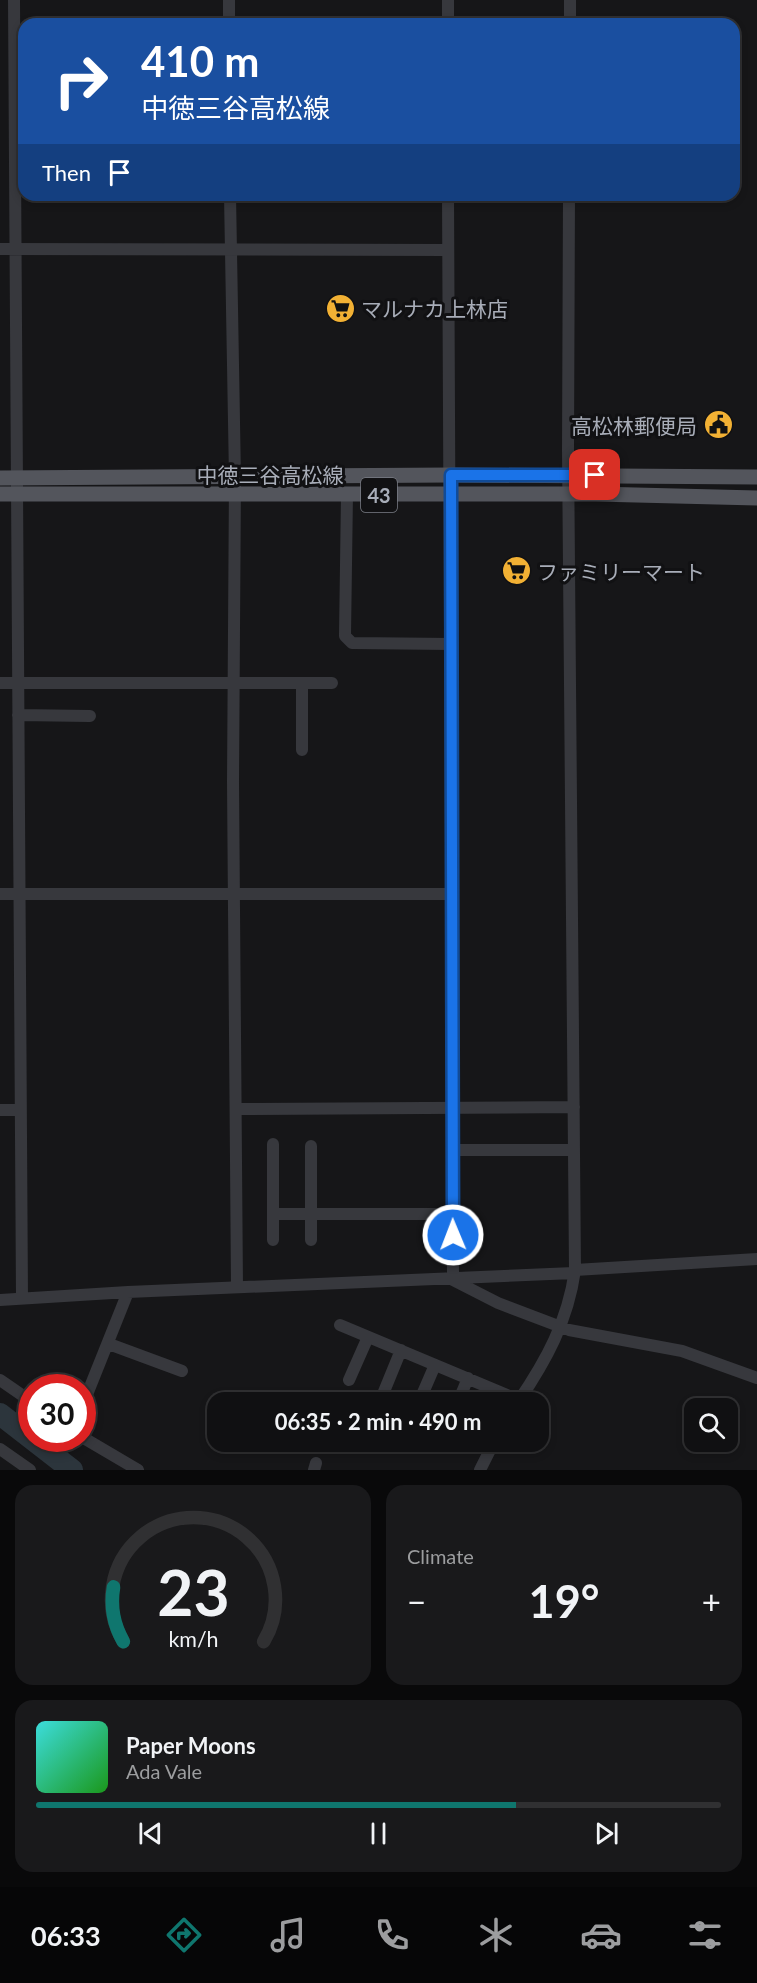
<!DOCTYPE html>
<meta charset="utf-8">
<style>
body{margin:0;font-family:Lato,"Noto Sans JP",sans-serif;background:#19191b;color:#f1f3f6;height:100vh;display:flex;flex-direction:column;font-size:22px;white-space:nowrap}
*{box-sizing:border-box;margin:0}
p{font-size:20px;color:#9c9d9f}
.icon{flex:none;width:33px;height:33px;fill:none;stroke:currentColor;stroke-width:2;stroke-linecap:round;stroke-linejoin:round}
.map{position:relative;height:1470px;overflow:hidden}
.panel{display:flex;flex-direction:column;gap:15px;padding:15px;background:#09090a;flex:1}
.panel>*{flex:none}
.top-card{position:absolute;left:18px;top:18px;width:722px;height:183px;border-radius:18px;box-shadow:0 3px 9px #0003,0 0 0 2px #303032;background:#1a4fa0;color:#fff;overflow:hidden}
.fabs{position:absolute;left:684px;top:1398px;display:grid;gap:12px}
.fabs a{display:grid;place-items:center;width:54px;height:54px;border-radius:12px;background:#101012;box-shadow:0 3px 9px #0003,0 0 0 2px #303032;font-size:30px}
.speed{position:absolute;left:18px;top:1374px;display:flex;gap:12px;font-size:30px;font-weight:700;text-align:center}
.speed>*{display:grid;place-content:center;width:78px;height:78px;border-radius:50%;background:#101012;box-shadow:0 3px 9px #0003,0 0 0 2px #303032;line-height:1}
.speed .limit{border:9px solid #d22;background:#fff;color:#111}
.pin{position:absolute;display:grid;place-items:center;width:51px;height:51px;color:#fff;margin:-26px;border-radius:12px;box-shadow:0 3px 9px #0006}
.me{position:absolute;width:66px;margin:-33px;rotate:359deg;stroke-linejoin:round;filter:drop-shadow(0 0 4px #0008)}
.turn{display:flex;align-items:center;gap:21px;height:126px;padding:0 24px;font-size:27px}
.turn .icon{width:78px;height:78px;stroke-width:2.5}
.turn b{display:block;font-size:42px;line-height:51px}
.then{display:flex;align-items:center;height:57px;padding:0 24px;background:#0003;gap:12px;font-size:22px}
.big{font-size:45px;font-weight:700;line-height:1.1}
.panel .card{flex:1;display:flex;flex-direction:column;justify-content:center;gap:9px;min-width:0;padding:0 21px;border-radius:18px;background:#19191b}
.panel .dial{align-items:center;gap:0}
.dial svg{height:156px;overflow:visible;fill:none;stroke:#303032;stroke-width:7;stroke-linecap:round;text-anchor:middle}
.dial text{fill:#f1f3f6;stroke:none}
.song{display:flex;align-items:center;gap:18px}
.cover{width:72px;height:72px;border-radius:9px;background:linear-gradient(135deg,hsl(180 70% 55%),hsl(120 70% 35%))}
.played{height:6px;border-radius:3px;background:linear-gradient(90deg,#0f766e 70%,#303032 70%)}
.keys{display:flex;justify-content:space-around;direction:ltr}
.heat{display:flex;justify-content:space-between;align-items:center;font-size:33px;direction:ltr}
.panel .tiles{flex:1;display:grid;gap:15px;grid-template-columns:1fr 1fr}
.card:last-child{grid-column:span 2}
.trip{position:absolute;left:207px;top:1392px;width:342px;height:60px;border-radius:18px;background:#101012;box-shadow:0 3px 9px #0003,0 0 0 2px #303032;font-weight:700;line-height:60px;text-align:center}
.menu{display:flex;height:96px;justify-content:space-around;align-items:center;background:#060607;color:#9c9d9f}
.menu .icon{width:42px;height:42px}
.menu .active{color:#0f766e}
.menu b{font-size:27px;color:#f1f3f6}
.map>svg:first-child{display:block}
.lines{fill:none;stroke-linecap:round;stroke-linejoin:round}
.river{stroke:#2c353c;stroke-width:22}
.minor{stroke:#37383d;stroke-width:12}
.major{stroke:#53555c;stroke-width:15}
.route-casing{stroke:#114b97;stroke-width:15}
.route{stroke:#1a73e8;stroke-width:10}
.labels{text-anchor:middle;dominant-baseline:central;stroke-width:6;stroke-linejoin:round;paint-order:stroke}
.shield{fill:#111113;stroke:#7b7e86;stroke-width:1.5}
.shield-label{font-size:20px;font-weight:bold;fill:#a8adb8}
.poi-label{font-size:21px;fill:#a8adb8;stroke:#111113;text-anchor:start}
.street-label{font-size:21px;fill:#a8adb8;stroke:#111113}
</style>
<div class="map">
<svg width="757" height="1470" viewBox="0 0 757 1470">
<rect width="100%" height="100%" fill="#161618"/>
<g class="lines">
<path class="river" d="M0,1414L72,1470"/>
<path class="minor" d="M14,0L22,1299
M448,0V24
M229,24V0
M570,24V0
M230,195L235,478L233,782L237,1287
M448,195L453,1278
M0,249L448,250
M347,494L345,636L352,643L451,644
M0,683H332
M18,715L90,716
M302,750V683
M0,894H451
M236,1109L574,1107
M0,1110H20
M273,1144V1240
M311,1146V1240
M452,1150H574
M273,1214H453
M575,1270L757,1259
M449,1278L498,1303L569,1330L682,1351L757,1378
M0,1300L128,1292L574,1273
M340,1325L519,1400
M109,1344L182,1371
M0,1380L32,1402
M349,1380L368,1337
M383,1394L401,1350
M419,1402L435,1365
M458,1402L468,1378
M518,1402C546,1361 568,1321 575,1270L568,450L569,195
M82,1407L128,1292
M82,1437L138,1470
M0,1449L30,1470
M314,1470L316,1463
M480,1470L494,1442"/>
<path class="major" d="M0,478L451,475L757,477
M0,494H596L757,498"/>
</g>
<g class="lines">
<defs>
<path id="route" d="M453,1235L451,475H595"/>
</defs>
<use href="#route" class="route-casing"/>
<use href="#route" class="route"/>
</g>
<defs>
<symbol id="supermarket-disc" viewBox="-11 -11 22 22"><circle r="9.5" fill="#f2b134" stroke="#111113"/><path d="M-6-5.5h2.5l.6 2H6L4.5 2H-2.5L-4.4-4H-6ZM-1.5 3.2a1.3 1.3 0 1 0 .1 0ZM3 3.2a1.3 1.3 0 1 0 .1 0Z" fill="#111"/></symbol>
<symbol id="civic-disc" viewBox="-11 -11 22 22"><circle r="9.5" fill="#f2b134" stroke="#111113"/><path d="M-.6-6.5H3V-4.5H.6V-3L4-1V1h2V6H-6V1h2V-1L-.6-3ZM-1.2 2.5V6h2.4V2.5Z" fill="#111"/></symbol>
</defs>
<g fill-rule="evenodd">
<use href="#supermarket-disc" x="324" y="292" width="33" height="33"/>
<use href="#civic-disc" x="702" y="408" width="33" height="33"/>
<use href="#supermarket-disc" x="500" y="554" width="33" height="33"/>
</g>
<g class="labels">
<rect class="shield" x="361" y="478" width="36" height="34" rx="4.5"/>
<g class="shield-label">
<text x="379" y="495">43</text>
</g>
<g class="poi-label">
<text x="361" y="308">マルナカ上林店</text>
<text x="697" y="425" text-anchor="end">高松林郵便局</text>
<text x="537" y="571">ファミリーマート</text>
</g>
<g class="street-label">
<text x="270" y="474">中徳三谷高松線</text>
</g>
</g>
</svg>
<div class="fabs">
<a><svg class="icon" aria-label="search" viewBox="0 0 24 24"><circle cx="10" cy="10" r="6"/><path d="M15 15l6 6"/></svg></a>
</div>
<div class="speed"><div class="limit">30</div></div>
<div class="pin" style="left:595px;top:475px;background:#d93025"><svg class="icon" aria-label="arrive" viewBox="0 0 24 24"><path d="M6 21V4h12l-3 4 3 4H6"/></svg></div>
<svg class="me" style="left:453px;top:1235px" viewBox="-20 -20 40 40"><circle r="17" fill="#1a73e8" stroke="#fff" stroke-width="3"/><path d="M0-11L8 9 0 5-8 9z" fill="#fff"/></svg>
<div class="trip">06:35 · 2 min · 490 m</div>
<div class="top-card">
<div class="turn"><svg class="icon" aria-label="right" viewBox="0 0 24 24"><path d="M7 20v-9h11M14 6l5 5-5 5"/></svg><div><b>410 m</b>中徳三谷高松線</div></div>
<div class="then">Then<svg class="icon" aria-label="arrive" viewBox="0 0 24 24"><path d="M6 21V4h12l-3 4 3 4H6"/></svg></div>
</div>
</div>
<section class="panel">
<div class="tiles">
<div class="card dial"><svg viewBox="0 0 100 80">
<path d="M14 69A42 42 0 1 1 86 69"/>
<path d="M14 69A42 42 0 0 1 9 41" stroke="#0f766e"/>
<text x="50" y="56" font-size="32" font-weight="700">23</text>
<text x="50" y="72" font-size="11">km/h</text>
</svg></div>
<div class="card"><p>Climate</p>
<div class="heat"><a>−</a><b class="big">19°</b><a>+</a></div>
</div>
<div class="card">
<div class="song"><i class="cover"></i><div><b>Paper Moons</b><p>Ada Vale</p></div></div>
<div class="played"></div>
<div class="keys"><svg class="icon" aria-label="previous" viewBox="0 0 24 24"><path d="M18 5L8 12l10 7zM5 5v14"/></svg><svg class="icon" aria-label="pause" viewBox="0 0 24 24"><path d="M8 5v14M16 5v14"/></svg><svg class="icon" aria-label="next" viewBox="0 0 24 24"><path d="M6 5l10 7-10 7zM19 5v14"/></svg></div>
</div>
</div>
</section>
<nav class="menu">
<b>06:33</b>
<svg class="icon active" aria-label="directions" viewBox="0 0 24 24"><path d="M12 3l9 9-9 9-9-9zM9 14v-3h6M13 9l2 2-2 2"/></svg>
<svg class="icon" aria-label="music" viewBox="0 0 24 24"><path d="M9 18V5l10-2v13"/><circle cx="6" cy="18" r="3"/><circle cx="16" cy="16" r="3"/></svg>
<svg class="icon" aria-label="phone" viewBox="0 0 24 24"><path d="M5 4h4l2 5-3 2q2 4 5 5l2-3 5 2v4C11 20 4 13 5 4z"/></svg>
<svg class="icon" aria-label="climate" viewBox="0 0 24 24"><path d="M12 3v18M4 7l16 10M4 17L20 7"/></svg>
<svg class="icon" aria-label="car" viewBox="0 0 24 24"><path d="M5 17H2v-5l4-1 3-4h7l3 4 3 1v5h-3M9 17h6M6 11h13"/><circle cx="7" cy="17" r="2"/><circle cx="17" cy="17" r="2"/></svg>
<svg class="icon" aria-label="filters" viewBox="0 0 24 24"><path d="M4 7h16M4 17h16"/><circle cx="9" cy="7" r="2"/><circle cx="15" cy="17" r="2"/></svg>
</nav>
